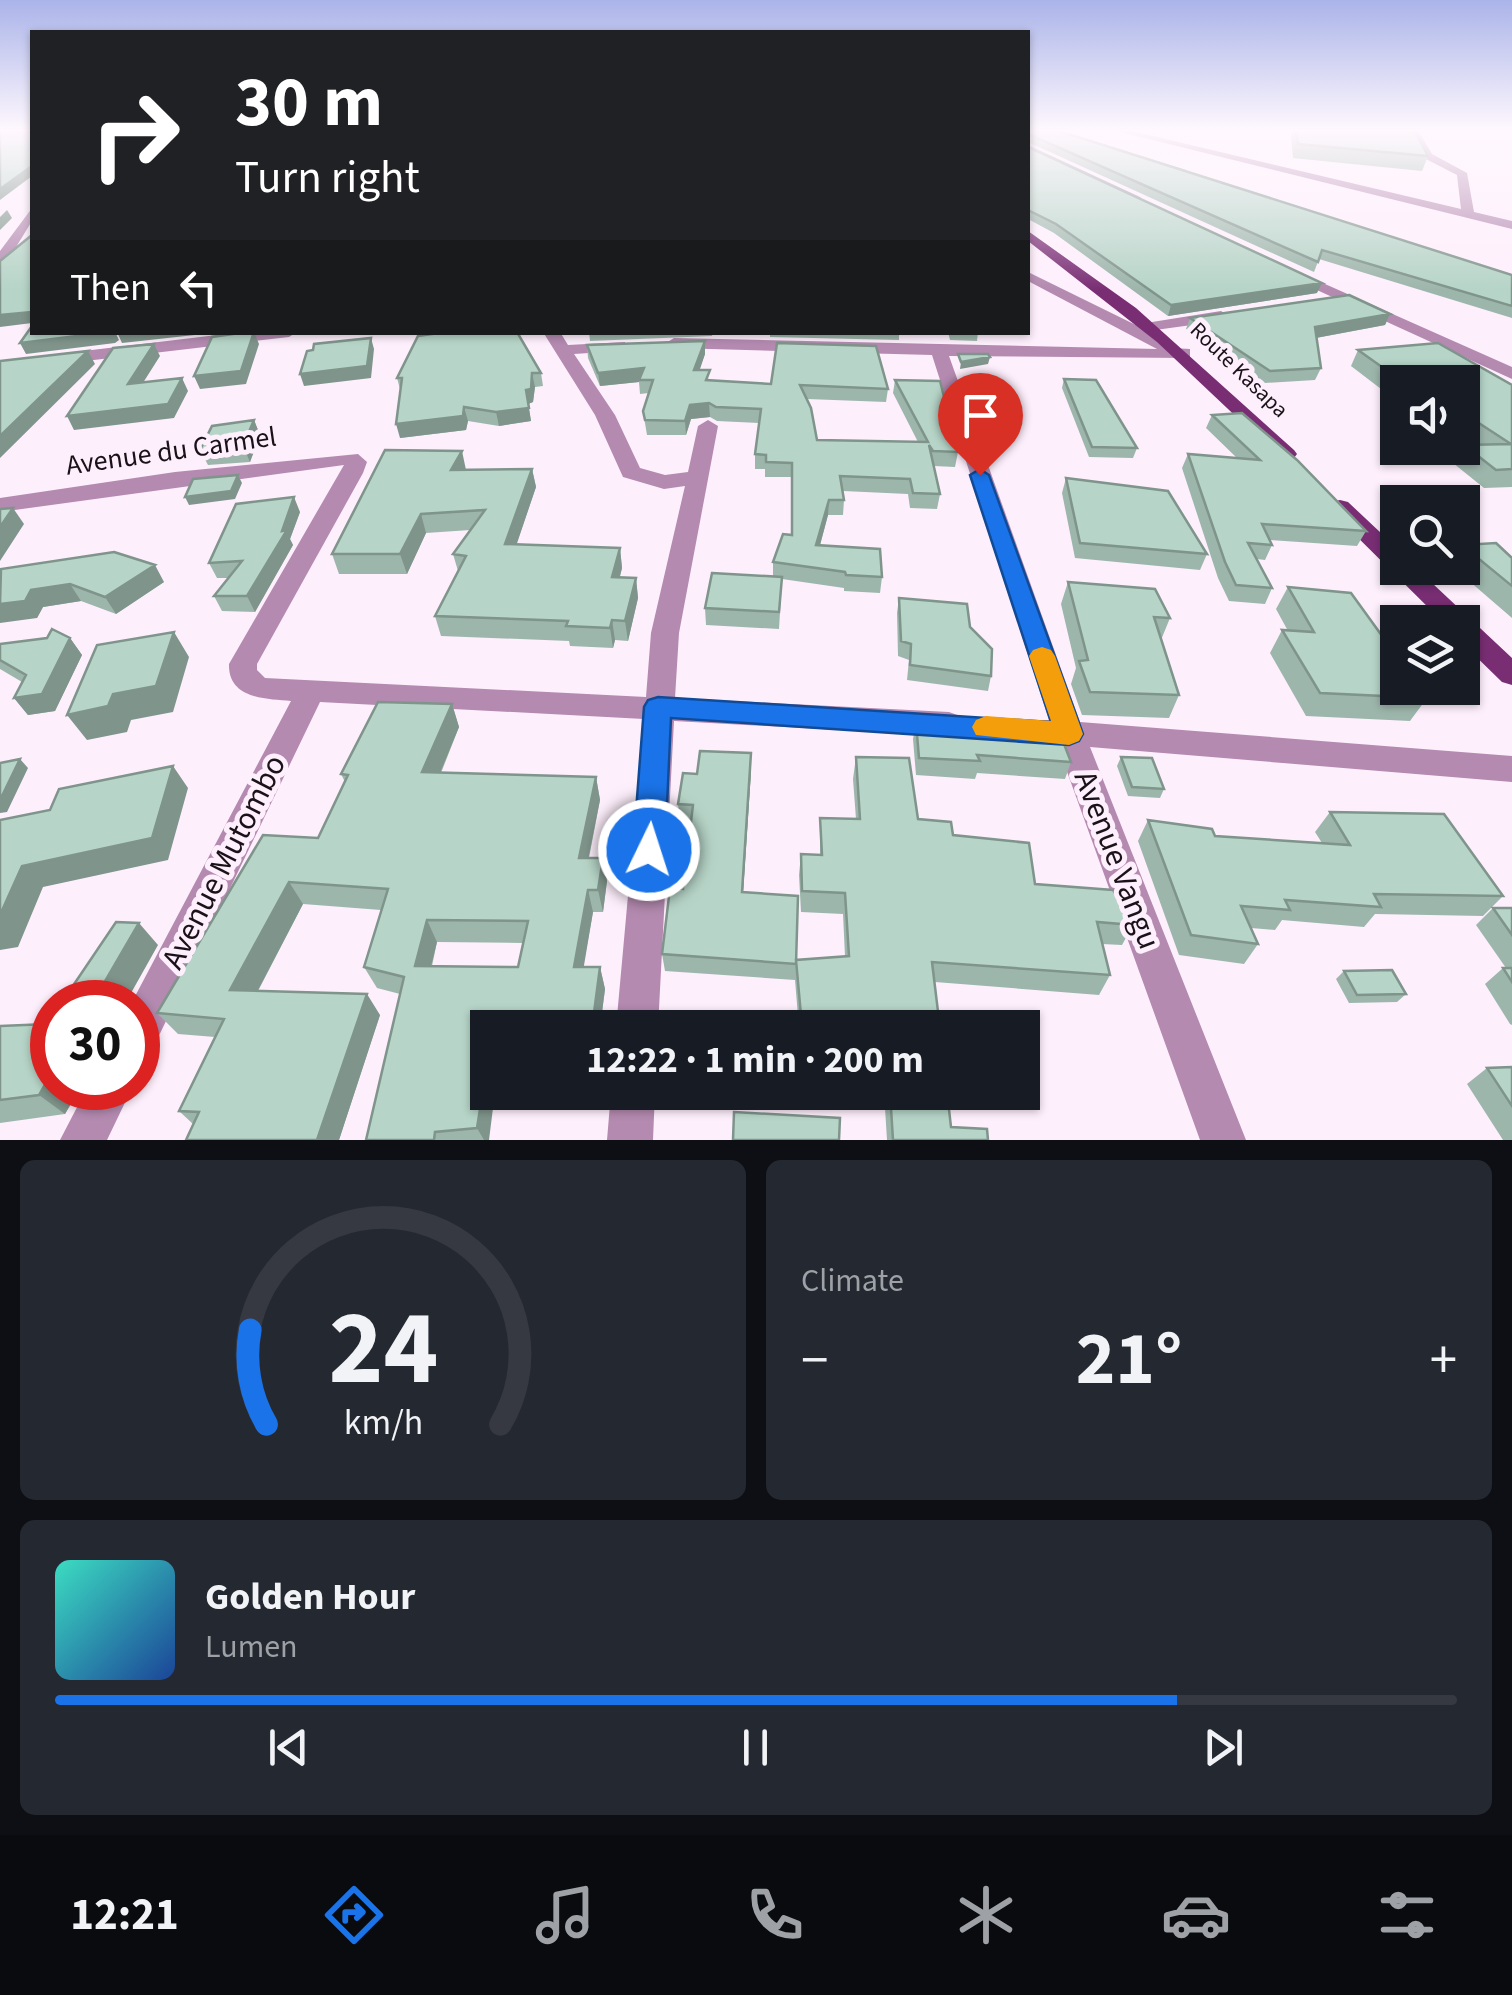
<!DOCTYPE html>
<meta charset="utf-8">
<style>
body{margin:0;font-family:"Source Sans 3",sans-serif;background:#242831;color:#f1f3f6;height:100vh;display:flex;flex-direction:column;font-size:38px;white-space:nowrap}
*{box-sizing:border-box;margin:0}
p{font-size:32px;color:#9ea1a6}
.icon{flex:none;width:55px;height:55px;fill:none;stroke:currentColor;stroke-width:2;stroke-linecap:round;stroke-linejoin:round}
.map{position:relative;height:1140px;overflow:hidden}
.details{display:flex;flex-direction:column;gap:20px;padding:20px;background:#0d0f14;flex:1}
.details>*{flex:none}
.guide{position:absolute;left:30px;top:30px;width:1000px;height:305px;border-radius:0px;box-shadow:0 2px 8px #0004;background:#202124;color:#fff;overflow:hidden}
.buttons{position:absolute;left:1380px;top:365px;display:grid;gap:20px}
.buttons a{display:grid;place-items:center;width:100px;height:100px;border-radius:0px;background:#171b24;box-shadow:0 2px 8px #0004;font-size:50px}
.speed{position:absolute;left:30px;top:980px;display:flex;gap:20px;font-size:50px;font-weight:700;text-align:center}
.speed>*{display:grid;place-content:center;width:130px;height:130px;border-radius:50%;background:#171b24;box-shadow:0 2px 8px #0004;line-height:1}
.speed .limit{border:15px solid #d22;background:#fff;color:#111}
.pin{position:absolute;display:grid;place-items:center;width:85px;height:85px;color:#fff;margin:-102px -42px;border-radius:50% 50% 50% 0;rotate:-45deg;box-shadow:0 0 10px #0007}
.pin .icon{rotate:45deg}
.me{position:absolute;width:110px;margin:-55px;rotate:4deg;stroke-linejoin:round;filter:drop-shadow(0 0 8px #0008)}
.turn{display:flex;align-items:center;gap:35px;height:210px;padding:0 40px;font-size:45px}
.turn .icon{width:130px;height:130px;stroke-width:2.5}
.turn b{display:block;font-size:70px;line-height:85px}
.then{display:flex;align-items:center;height:95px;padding:0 40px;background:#0003;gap:20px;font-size:38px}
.big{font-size:75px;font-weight:700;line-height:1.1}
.details .tile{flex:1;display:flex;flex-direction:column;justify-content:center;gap:15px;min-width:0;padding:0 35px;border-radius:15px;background:#242831}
.details .dial{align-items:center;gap:0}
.dial svg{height:260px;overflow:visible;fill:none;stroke:#363941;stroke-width:7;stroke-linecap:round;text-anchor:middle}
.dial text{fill:#f1f3f6;stroke:none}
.song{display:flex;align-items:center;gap:30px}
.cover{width:120px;height:120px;border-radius:15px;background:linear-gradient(135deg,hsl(170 70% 55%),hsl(220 70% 35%))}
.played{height:10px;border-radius:5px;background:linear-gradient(90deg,#1a73e8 80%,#363941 80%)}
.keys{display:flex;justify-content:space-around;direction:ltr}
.heat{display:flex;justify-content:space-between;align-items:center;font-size:55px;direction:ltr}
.details .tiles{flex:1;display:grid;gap:20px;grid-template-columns:1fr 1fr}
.tile:last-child{grid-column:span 2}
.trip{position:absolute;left:470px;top:1010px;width:570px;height:100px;border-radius:0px;background:#171b24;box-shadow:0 2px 8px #0004;font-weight:700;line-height:100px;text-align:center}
.menu{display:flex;height:160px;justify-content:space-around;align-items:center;background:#090b0e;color:#9ea1a6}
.menu .icon{width:70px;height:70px}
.menu .selected{color:#1a73e8}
.menu b{font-size:45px;color:#f1f3f6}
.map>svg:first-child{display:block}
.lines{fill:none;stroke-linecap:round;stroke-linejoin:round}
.minor{fill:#b48ab0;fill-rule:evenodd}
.major{fill:#792e74;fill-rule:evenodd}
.wall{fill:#9db6ab;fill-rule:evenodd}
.shaded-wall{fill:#7f948b}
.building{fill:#b6d4c7;stroke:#7f948b;stroke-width:2.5;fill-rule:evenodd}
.route{fill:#1a73e8;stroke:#114b97;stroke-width:2.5}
.slow{fill:#f59e0b}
.labels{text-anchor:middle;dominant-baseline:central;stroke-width:10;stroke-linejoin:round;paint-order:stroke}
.far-street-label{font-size:22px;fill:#1a1219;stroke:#feeffc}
.street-label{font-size:28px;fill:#1a1219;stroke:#feeffc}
.near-street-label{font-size:32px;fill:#1a1219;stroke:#feeffc}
</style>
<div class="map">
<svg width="1512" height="1140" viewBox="0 0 1512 1140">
<rect width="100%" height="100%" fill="#feeffc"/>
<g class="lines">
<path class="minor" d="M1043,130H1058L1186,170L1177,172Z
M1112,130H1128L1461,209L1457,175L1424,158L1408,130H1418L1432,154L1467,173L1474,212L1512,221V229Z
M1028,145L1140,197L1142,199L1132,201L1028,151Z
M32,208V221L5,265L0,266V251Z
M1289,268L1512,367V379L1284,275L1282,272Z
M1028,272L1146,330V324L1152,322L1221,311L1229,316L1221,321L1148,331L1171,342L1172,348L1190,349V357L1184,358L949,356L1080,722L1512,756V782L1090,747L1246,1140H1200L1057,744L1018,738L1014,730L1018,722L1049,720L932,355L674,348L666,343L674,338L1157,349L1028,281Z
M242,332H297L289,337L0,371V361Z
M543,332H560L568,345L625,342V350L619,351L574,354L615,415L640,468L665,475L688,472L698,426L708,420L718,426L679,633L675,698L949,712L960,716L964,724L960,732L949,736L674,721L658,1028H616L644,719L320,702L153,1048L138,1054V1002H132L291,701C266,699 228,699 229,664L344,465L0,512V498L175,472L358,454L367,462L363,473L257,664V670L265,678L646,697L651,633L685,486L664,489L623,477L595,415Z
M87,1088H132L107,1140H60Z
M611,1092H655L653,1140H607Z"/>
<path class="major" d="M1028,231L1136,308L1294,450L1297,454L1294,458H1280L1157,342L1028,241Z
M1340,500L1348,502L1398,549V568H1416L1512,658V685L1502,682L1462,643V622H1443L1332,512L1329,507L1332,502Z"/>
</g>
<path class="wall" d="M1028,130L1512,275V318L1319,259L1314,272L1028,142V147L1317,293L1168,316L1054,233L1028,219Z
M1293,130H1387L1428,156L1422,171L1293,158L1291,135Z
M1390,314L1385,325L1316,338L1321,368L1315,380L1265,383L1186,329L1190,318Z
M589,332H713L712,336L590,341Z
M770,332H899V340L770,337Z
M948,332H978L977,341L950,340Z
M587,345L705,354L699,370L710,380L888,389L886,402L807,399L817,440L918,442L893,393L895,380L958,452L955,467L934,466L940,494L937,509L910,508L908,494L843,491L844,500L843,515H828L820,545L882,577L880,593L844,591V588L782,579L779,629L706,625L705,608L773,576V562L792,535L791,477H765V469H755V454L759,423L717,421L710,417L691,419L686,435H647L643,411L649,393L640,394L639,382L600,386L588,358Z
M1358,350L1512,385V487L1484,488L1453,463L1464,445H1475L1462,436V382H1398V402L1351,366Z
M541,373L543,386L535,387L533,402L528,404L531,421L499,426L468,421L466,430L400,438V389L397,378Z
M1064,379L1137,448L1133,458L1089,457L1062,388Z
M1212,415L1366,531L1357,546L1270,540L1272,545L1265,560L1257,559L1272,588L1265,604L1229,601L1218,578L1182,468L1188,454L1237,458L1206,428Z
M254,420L260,435L250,462L208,465L200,450Z
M532,469L536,487L516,545L620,548L622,568L620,577L636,578L638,598L628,641L615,640L613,648L570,646L569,641L441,636L435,616L458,571L453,554L470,530L426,533L407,574H339L332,554L466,470Z
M1066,478L1207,554L1200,570L1075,558L1062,493Z
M300,512L290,539L293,545L255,612L222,611L214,596L228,578H217L209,563Z
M1462,544L1512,558V618L1454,568H1462Z
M0,571L164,582L116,614L81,601L43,607L37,618Z
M1068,582L1170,618L1161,640L1179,695L1169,718L1082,715L1071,684L1076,668L1061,604Z
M1288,587L1427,698L1410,721L1306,716L1270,653L1282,630L1288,631L1276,609Z
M899,598L970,627L991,676L988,691L907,680L909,660L898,656L897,613Z
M70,638L82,655L55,711L28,715L14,698L22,682L0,669V644Z
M452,704L459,727L441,773L596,777L600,800L589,858H603L607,881L603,912H593L583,967H600L605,989L600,1028H488L489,1140H366L400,994L377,988L364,967L381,910L303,904L258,991L380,1015L339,1140H186L193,1124L179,1111L215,1037L178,1034L157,1013L318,838L345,782L341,774ZM437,942L523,943L518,967L432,966Z
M916,722L1071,762L1065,779L977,773L975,779L916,775L913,739Z
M856,757L918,819L953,835L1035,884L1133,925L1122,945L1102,944L1110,975L1099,995L935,982L940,1028H799L795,980L665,971L662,954L683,889L691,822H680L678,804L697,774L751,771L743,892L796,964L845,956L843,914L801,912L799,875L801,854L820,855V818L856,819L853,779Z
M1121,757L1164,789L1160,798L1128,796L1117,766Z
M1330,812L1503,896L1483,916L1375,914L1364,927L1282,920L1275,930L1251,928L1258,944L1244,964L1179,955L1138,841L1148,820L1215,836L1322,843L1315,832Z
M1493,908H1512V1025L1510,1024L1485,984L1503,968H1506L1476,925Z
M1344,971L1406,994L1397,1002L1349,1003L1336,979Z
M0,1026L52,1088H80L65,1114L0,1123Z
M1512,1067V1140H1503L1467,1084L1487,1068Z
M884,1092H947L951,1127L988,1140H887Z"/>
<path class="shaded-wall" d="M32,166V176L0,200V189Z
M7,210L12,218L0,230V217Z
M1322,283L1317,293L1168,316L1171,305Z
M32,312V323L0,327V315Z
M1390,314L1385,325L1310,339L1315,327Z
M109,332H115L119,340L115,343L26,354L20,343Z
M117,332H222L122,343Z
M254,332L259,344L246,384L200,389L194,376Z
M371,338L374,349L371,378L304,386L300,374Z
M705,341V354L695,384L694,370Z
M154,344L160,356L134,397L128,384Z
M88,351L95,364L0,458V436Z
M990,357L988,364L960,369L961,362Z
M644,368L639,382L600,386L598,373Z
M532,373L535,387L533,402L528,404L526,390Z
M182,378L188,391L174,418L74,430L67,416Z
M709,403L710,417L691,419L686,435L685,421L690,405Z
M464,407L468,421L466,430L400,438L396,424Z
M529,408L531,421L499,426L496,412Z
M254,420L260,435L250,462L243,446Z
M462,451L466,470H451Z
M532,469L536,487L510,564L505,544Z
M238,475L242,483L235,499L189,505L185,497Z
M294,497L300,512L290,539L293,545L255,612L247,596L282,531Z
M829,500L828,515L816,560V545Z
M13,508L24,524L0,561V527Z
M421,514L426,533L407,574L400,554Z
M620,548L622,568L614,597L612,577Z
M155,565L164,582L116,614L105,597Z
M636,578L638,598L628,641L625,621Z
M70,584L81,601L43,607L37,618L0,623V604L31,590Z
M612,620L615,640L613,648L610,628Z
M174,632L189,657L173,712L131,720L127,732L87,740L67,715L113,694Z
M70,638L82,655L55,711L28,715L14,698Z
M452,704L459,727L431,795L422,772Z
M751,753V771L742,909V892Z
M20,759L28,768L7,812L0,813V800Z
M173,766L188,788L168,860L43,887L18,947L0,950V915L22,866Z
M596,777L600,800L584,880L579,858Z
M603,858L607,881L603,912L598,890Z
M289,882L303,904L247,1011L230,990Z
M588,890L593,912L580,989L574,967Z
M427,920L437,942L426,987L415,966Z
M139,923L158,945L126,1002H93Z
M600,967L605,989L600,1028H592Z
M367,994L380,1015L339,1140H317Z
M488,1059V1092H495L489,1140H484L477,1128Z
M52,1072V1088H80L65,1114L39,1095Z"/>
<path class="building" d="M0,130H32V166L0,189Z
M1028,130H1056L1512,275V306L1322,250L1318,262L1028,134V147L1322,283L1171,305L1056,224L1028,210Z
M1296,130H1387L1415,132L1428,156L1298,144Z
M32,235V312L0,315V261Z
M1349,295L1390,314L1315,327L1321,368L1270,371L1190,318Z
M32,326V332H109L20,343Z
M247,332H254L241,371L194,376L212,337Z
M446,332H517L541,373H532L531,389L526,390L529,408L496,412L464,407L463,416L396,424L402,378H397L418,336Z
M371,338L367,366L300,374L307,351L313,350L314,344Z
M705,341L694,370H710L706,380L771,384L777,343L876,346L888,389L800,385L811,408L817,440L928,442L895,380L940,381L958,452L933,451L929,445L940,494L913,493L910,479L840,476L844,500H829L816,545L880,549L882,577L846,575L845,572L773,562L783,534L792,535V463L766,462V455L755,454L761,409L716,407L709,403L690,405L685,421L645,420L643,411L653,380H639L644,368L598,373L587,345Z
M1438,343L1512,385V469L1496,470L1464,445L1511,444L1462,412V382H1403L1358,350Z
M154,344L128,384L182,378L168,404L67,416L113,348Z
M88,351L0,436V361Z
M958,354H988L990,357L961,362Z
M1064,379L1096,380L1137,448L1092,447Z
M1242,413L1297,460L1366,531L1262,524L1272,545L1248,543L1272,588L1236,585L1225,562L1188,454L1260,460L1212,415Z
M254,420L243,446L200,450L212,426Z
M385,450L462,451L451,470L532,469L505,544L620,548L612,577L636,578L625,621L612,620L610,628L566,626L568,621L435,616L466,556L453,554L485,510L421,514L400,554H332Z
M238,475L231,491L185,497L193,479Z
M1066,478L1168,491L1207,554L1080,543Z
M294,497L282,531L287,530L247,596H214L242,561L209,563L236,504Z
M13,508L0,527V509Z
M1496,543L1512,558V586L1462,545Z
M114,552L155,565L105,597L70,584L31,590L25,601L0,604L1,569Z
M712,573L782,577L779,612L705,608Z
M1068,582L1155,589L1170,618L1154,617L1179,695L1090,692L1079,661L1088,660Z
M1288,587L1351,593L1398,658V688H1419L1427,698L1320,693L1282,630L1314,632Z
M899,598L967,604L970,627L992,649L991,676L910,665L911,644L901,641Z
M52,629L70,638L42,694L14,698L26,675L0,660V644L47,638Z
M174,632L156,686L113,694L108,706L67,715L97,645Z
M378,702L452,704L422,772L596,777L579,858H603L598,890H588L574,967H600L592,1028H488V1059L477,1128L435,1132L434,1140H366L404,977L364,967L388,889L289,882L230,990L367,994L317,1140H186L199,1112L179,1111L224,1019L157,1013L263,835L318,838L348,775L341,774ZM427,920L528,921L518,967L415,966Z
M916,722L1059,731L1071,762L977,755L980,761L919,758Z
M700,751L751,753L742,892L798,896L796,964L662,954L670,888L683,889L693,805L678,804L683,773L697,774Z
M856,757L909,758L918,819L951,822L953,835L1029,843L1035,884L1113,890L1133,925L1097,922L1110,975L932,962L940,1028H886L885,1012L801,1015L796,960L849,956L845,893L802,891L801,854L822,855L820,818L860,819Z
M1121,757L1152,758L1164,789L1132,787Z
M20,759L0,800V763Z
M173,766L152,838L22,866L0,915V820L50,810L59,789Z
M1330,812L1444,814L1503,896L1374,894L1381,907L1285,900L1290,910L1241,906L1258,944L1191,935L1148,820L1212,829L1215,836L1350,845Z
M1493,908H1512V935Z
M116,922L139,923L93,1002H62Z
M1503,968H1512V982Z
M1392,970L1406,994L1357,995L1344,971Z
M52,1017V1072L39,1095L0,1100V1026L48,1024Z
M1512,1067V1106L1487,1068Z
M890,1092H947L951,1127L987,1129L988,1140H893Z
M734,1112L840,1118L839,1140H733Z"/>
<linearGradient id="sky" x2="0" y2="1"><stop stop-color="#abb4e9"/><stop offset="0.45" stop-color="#fff8fe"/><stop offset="1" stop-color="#fff8fe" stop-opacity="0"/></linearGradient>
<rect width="1512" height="290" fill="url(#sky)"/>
<path class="route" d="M980,469L989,475L1083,734L1079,741L1069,745L671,718L665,850L660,859L649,864L637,859L633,850L644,707L648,700L658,697L1051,722L970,475Z"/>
<path class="slow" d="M1042,647L1051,650L1055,656L1083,734L1079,741L1069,745L976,735L972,727L976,720L986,716L1051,721L1029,656L1033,650Z"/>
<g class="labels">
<g class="far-street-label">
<text transform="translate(1239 370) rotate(44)">Route Kasapa</text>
</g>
<g class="street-label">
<text transform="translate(171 451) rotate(-8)">Avenue du Carmel</text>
</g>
<g class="near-street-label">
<text transform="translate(1117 860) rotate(69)">Avenue Vangu</text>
<text transform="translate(224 862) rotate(-63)">Avenue Mutombo</text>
</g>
</g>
</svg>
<div class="buttons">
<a><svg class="icon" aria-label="sound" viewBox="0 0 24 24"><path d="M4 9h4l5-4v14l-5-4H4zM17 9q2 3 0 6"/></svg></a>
<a><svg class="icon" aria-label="search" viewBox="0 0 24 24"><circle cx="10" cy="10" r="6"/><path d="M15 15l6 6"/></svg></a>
<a><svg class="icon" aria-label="layers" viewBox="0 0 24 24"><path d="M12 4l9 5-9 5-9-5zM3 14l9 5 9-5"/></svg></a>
</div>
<div class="speed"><div class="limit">30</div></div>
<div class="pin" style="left:980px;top:475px;background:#d93025"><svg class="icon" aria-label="arrive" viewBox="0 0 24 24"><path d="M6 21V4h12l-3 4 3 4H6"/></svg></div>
<svg class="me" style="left:649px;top:850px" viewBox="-20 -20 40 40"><circle r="17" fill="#1a73e8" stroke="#fff" stroke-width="3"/><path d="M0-11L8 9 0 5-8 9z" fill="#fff"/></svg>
<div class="trip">12:22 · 1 min · 200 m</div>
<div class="guide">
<div class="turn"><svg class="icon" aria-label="right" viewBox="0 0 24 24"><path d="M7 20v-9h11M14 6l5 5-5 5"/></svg><div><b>30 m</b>Turn right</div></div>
<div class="then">Then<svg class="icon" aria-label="left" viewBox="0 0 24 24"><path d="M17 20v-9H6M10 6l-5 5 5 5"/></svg></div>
</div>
</div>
<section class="details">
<div class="tiles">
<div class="tile dial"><svg viewBox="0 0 100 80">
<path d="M14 69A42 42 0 1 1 86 69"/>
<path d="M14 69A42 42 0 0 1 9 40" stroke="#1a73e8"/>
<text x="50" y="56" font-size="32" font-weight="700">24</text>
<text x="50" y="72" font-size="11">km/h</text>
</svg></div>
<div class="tile"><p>Climate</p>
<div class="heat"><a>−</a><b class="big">21°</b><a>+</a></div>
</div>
<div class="tile">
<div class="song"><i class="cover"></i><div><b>Golden Hour</b><p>Lumen</p></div></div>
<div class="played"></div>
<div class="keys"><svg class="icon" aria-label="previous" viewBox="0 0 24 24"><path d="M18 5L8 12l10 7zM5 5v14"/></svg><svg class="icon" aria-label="pause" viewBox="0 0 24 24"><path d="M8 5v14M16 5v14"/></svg><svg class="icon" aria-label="next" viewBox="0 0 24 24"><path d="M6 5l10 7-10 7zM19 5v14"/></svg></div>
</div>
</div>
</section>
<nav class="menu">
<b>12:21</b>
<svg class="icon selected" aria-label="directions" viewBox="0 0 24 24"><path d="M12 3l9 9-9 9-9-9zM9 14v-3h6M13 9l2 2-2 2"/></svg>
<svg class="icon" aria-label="music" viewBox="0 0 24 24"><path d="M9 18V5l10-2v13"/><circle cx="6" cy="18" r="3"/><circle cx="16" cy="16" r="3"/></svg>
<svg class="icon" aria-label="phone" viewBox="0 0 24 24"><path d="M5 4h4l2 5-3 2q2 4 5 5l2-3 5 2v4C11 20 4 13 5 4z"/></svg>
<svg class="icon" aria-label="climate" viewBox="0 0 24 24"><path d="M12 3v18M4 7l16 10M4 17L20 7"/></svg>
<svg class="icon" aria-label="car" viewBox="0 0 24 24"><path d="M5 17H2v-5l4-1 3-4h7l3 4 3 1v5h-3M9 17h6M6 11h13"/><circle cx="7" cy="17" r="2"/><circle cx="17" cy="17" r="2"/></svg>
<svg class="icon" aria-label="filters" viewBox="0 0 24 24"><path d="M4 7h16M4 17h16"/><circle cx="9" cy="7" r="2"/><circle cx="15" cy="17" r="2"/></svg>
</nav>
